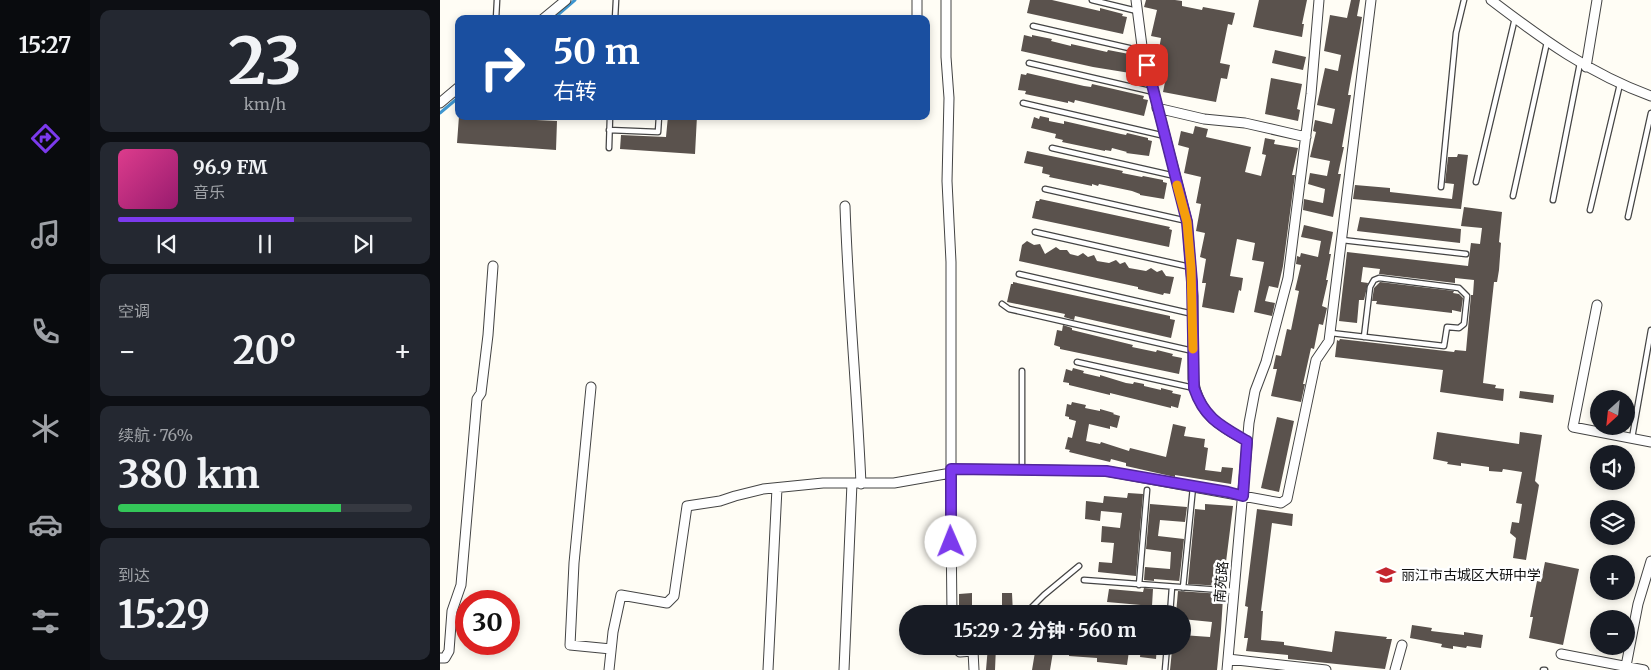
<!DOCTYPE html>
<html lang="zh">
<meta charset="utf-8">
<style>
body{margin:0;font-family:Merriweather,"Noto Sans SC",serif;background:#242831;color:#f1f3f6;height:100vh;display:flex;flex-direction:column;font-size:19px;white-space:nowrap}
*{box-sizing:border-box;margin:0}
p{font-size:16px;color:#9ea1a6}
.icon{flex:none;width:28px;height:28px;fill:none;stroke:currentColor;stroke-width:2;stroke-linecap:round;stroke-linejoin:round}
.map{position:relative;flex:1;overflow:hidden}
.sheet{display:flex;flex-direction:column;gap:10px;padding:10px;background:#0d0f14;width:350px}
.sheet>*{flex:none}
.guide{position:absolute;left:15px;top:15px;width:475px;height:105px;border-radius:10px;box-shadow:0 2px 8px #0003;background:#1a4fa0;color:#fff;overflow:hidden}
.needle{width:32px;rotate:207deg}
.fabs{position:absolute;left:1150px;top:390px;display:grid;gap:10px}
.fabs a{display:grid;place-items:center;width:45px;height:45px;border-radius:50%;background:#171b24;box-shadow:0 2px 8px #0003;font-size:25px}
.speed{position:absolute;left:15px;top:590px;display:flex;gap:10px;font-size:25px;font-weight:700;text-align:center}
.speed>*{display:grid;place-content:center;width:65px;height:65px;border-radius:50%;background:#171b24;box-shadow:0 2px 8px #0003;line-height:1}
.speed .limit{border:8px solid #d22;background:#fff;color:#111}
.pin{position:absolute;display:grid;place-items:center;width:42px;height:42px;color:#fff;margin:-21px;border-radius:10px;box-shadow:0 2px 8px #0006}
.me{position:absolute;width:55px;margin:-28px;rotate:359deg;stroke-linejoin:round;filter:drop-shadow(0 0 4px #0008)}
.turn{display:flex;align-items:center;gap:18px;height:105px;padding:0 15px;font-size:22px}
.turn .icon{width:65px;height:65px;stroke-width:2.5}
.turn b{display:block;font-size:35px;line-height:42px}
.big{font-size:38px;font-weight:700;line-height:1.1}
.sheet .tile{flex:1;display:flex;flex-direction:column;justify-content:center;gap:8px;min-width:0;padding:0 18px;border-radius:10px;background:#242831}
.sheet .dial{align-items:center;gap:0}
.dial b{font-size:65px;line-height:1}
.song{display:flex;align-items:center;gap:15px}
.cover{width:60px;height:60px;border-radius:8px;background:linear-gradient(135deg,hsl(330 70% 55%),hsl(320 70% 35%))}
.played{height:5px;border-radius:2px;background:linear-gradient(90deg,#7c3aed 60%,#363941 60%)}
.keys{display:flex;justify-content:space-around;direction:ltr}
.heat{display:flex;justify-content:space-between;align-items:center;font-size:28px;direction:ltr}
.charge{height:8px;border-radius:4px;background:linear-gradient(90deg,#34c759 76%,#363941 0)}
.trip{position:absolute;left:459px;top:605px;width:292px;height:50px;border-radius:25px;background:#171b24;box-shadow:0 2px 8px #0003;font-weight:700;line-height:50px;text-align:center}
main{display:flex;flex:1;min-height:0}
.menu{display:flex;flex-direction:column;width:90px;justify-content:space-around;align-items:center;background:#090b0e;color:#9ea1a6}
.menu .icon{width:35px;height:35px}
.menu .selected{color:#7c3aed}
.menu b{font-size:22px;color:#f1f3f6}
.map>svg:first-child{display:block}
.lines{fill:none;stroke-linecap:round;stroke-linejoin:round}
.stream{stroke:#3f96cf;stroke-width:3}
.building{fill:#5a524d}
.service-casing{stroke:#444;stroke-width:7}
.minor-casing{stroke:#444;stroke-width:11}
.service{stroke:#fff;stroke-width:4.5}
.minor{stroke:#fff;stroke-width:9}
.route-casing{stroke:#51269a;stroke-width:12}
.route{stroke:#7c3aed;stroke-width:9}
.slow{stroke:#f59e0b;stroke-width:9}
.labels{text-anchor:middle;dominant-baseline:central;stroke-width:5;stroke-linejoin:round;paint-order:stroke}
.poi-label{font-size:14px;fill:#111;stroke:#fff;text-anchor:start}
.street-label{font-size:14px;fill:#111;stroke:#fff}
</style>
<main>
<nav class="menu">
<b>15:27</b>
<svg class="icon selected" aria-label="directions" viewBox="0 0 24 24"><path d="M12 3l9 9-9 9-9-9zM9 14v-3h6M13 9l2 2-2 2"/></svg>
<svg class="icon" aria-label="music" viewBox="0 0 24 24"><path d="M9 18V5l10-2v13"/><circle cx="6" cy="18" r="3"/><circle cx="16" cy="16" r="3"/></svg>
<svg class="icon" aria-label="phone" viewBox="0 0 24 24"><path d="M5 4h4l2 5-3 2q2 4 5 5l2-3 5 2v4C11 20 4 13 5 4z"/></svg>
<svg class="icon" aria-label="climate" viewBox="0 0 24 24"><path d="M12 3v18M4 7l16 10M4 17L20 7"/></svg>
<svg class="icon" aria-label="car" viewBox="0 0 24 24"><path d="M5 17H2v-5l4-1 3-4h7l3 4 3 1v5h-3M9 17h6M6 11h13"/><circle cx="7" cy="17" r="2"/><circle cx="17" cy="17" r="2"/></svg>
<svg class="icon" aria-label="filters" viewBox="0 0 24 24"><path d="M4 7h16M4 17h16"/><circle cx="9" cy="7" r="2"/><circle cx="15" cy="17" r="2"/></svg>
</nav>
<section class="sheet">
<div class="tile dial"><b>23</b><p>km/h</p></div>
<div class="tile">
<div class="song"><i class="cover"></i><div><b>96.9 FM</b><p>音乐</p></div></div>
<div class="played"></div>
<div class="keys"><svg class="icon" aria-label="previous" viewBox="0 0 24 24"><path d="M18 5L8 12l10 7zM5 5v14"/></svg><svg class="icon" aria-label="pause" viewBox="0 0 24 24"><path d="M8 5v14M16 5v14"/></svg><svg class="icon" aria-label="next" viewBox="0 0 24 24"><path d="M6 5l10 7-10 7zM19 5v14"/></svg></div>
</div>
<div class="tile"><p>空调</p>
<div class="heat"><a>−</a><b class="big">20°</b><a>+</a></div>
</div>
<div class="tile"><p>续航 · 76%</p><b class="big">380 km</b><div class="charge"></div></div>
<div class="tile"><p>到达</p><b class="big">15:29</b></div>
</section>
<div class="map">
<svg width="1211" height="670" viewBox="0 0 1211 670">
<rect width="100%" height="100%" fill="#fffdf5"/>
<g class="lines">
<path class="stream" d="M113,19L135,0
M0,113L19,97"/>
</g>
<path class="building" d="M590,0H612L660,11V8L683,14L682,16L687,17L683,34L587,13Z
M706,0H735L742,1V6L762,10L763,7L795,13L792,25L788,24L780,63L790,65L787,79L781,78L776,102L723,92L728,67L716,65L721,38L711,36L717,10L704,7Z
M819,0H867L862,24H864L862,37L813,27Z
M911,0H920L917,16L922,17L908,95H911L902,147H904L898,174H901L893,217L863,210L864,199L883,203L885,189L868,184L870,173L887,176L890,161L870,157L876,132L873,131L875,120L892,124L895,109L877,105L885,68L898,71L901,55L884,51L890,15L907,18Z
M584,35L592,37V35L612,39L611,41L631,46V44L667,52L668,50L689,54V57H693L690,73L653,67L581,51Z
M835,50L866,57L863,70L832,63Z
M587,73L644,86L651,87L652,84L704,96L703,99L708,100L704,116L635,100L634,103L628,101V103L585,94L586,91L578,90L581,74L586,75Z
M831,78L862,84L857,109L860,110L858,121L825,114Z
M19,116H96V120L117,121L116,150L17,143Z
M228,116H257L255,154L180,149L181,135L226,137Z
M600,116L609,118V121L624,124V121L681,134L686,135L687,133L708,138V140L712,141L709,156L686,153L687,152L672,148L671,151L665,150V151L622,142L623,140L615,138L616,134L591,128L594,117L599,119Z
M755,126L768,129L766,137L811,147L805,172L821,176L826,155L822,154L825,138L835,140L834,144L858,148L852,175H855L843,266L838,288L829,286L825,301L835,303L832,316L814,312L824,262L812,260L815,243L797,239L790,276L803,278L801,291L799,290L794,313L762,307L766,283H762L766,259L760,257L765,233L756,231L761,204L756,203L761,177L744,173L749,148L738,145L741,131L753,134Z
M587,151L683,171L682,173L702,177L703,176L723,180V182L727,183L724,199L700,195V194L692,191L659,184L658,186L652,184V186L609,177L610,175L602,173L603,167L584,163Z
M1018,154L1028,155L1021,209L913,199L915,185L950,188V192L1012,199L1014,184L1005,183L1008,157H1017Z
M600,199L730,227L729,229L732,230L729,247L592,218L596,201H599Z
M1024,207L1062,212L1059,242L1061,243L1059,270L1057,282H1054L1043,383L1056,385L1055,388L1064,389L1063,401L1000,392L1003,370L895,357L897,340L899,341L900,339L1014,352L1015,350L1026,351L1031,295H1033L1034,280L1015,278V283L939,274L940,269L923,267L921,282L928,283L924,300H919L917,323L899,321L907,252L1028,266L1031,243L1040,244L1042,228L1021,226Z
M920,217L1021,229L1020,243L917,231Z
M864,225L893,232L889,254H891L886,280H888L882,306L887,308L883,325L879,324L874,349L871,348L863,384H865L861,402L831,396L837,369H833L836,355L841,356L847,329L851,330L859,291L855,290L861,265L856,264L857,256L860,257L861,253L878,257L881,241L861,237Z
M587,241L594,245L600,244L605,254L616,247L620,250H627L630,254L638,256L643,253L648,257L654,255L657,261L669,263L676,260L680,264L685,262L689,268L706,271L711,268L717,272L722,270L726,276L734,277L730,294L724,293L723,295L698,289V287L579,261L582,245Z
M573,282L730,316V319L735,320L731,338L635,316L634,320L624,317L625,314L567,302L571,284H573Z
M940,282L1014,291L1013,293L1019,294L1023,298L1021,312L1012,310V313L936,304L937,301H932L934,288Z
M623,325L632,328V330L693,345L692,347L716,352L717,350L733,354L732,356L742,358L739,374L620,349V347L614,345L617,330L622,331Z
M633,368L644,371L643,373L660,377V375L686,383L693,384L694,382L704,384V386L721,390V388L733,391L732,393L741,395L738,408L731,406V408L670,393V395L629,385V383L623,382L626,369L632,371Z
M1080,391L1114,395L1113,403L1079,398Z
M632,402L646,405L645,408L660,411V409L674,413L673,414L680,416L677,428L670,426V429L649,424L646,441L660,444L661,442L689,451L690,448L726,457L733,424L746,427L744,436L765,439L764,447L768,448L765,470L781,472L782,467L793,468L791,484L735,475V477L686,466V463L671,459L670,462L629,452L630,450L625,449L628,437L632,438L636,421L629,419V417L625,416L627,404L631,405Z
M837,417L854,421L839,492L821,488Z
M997,432L1079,444L1080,432L1102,435L1095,481L1099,485L1086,560L1073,558L1076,538L1070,533L1072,522L1079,523L1082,504L1076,503L1082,472L1063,469L1062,472L1049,471V467L1021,463V466L1007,464L1008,462L993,459Z
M688,493L703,494L696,576L658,572L659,562L672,563L674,543L661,542L662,526L680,528L682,513L661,511L660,521L645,519L646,501L663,503L664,496L687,498Z
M710,504L747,507L745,522L720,520L718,536L744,539L739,583V581L714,579V581L704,580L705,567L730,569L731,552L706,549Z
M765,504L793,506L783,586L748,584L755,509L765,510Z
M817,509L853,514L852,526L832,523L821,611H823L821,640L844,642V645L892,652L895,631L947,637L946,639H952L945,669L848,659V655L806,651L808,638H804L808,607L805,606Z
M1105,562L1139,569L1123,645L1089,638L1093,617H1090L1097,581L1101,582Z
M704,588L713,589L712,606L667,602L669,589L703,592Z
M738,591L782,594L781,598H783L781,629L777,670H730L732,650L735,651V646H742V635L770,637L772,622L742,619V614H736Z
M532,593V605H519V594Z
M562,593H572L573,614H562Z
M972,625L992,628L991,631L1024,635V632L1043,635L1041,648L1027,646L1026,648L1013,646V649L1001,647L1002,644L970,638Z
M548,646H556L555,670H546Z
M596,646H614L610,670H592Z
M630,646L689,651L687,665L657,662V658L629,656Z
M701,646H717L716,659L700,657Z"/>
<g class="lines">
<defs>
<path id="service" d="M652,0L697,11
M56,19L57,0
M175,19L176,0
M593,26L702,51
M589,63L714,92
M583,103L725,136
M169,130L218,132L219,116
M169,148L170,116
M612,148L735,176
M1036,182L1075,18
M1001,187L1016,33L1024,0
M605,189L747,221
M1073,196L1107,42
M1113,200L1140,63
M1150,210L1180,84
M1188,217L1211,113
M595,232L750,267
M902,240L1026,254
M579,274L753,314
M562,304L569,309L753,351
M891,333L1004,346L1007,327L1019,328L1024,324L1027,296L1019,288L939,278L934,280L930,287L924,337
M637,362L754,388
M1192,438L1211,330
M582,470V371
M644,580L794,591
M699,585L707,490
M743,588L753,487
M512,609H552
M585,614L604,595L639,566
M730,614L732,587
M533,651L544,646
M725,670L727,646
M1103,670H1105"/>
<path id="minor" d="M506,0V57L509,98L507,181L511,262V525L512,614
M696,0L702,46L747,221L753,296V379C759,415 778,425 807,441
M1051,0C1102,39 1150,74 1211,96
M103,19L126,0
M477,19V0
M1146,67L1157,0
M0,103L19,87
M717,108L764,119L805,123L866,137
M405,206C408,298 417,391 421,484
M1157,305L1133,427L1211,442
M151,387L134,563L130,645L171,649
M511,469L666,471L841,503L847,499L876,360L889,341L931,0
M514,646L520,652L533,651L534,670
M1121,654L1204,670
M0,658H5L9,651L12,611L21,585L37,399L41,393L48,335L53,266
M788,659L886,670
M1186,666L1198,604L1211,561
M169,670L173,632L181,595L227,603L234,596L247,506L280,501L295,496L323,489L383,483H454L511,473
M328,670L337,488
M404,670L412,483
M787,670L809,423L815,391L826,362L848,278L871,94L879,0
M955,670L962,645"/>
</defs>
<use href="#service" class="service-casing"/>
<use href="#minor" class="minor-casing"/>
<use href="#service" class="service"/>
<use href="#minor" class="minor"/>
</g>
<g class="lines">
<defs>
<path id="route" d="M511,542V469L666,471L788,492L803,496L807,441C781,426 764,418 754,388L752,282L747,222L707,65"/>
</defs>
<use href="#route" class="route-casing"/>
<use href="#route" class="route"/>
<path class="slow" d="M737,185L747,222L751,268L753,349"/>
</g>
<defs>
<symbol id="school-bare" viewBox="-9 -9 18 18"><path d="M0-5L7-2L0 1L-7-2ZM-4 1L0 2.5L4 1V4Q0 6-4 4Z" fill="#c4262e" stroke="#fff" stroke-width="2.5" paint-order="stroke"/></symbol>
</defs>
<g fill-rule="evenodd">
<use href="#school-bare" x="932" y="561" width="28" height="28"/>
</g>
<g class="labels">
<g class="poi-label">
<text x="961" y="575">丽江市古城区大研中学</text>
</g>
<g class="street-label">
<text transform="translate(781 582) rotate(-85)">南苑路</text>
</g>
</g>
</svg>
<div class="fabs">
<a><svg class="needle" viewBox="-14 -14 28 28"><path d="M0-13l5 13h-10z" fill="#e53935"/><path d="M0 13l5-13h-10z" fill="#9ea1a6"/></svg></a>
<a><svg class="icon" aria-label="sound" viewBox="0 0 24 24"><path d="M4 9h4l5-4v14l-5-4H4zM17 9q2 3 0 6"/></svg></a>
<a><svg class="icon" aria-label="layers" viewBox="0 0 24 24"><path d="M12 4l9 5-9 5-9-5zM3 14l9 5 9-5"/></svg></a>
<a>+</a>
<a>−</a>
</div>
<div class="speed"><div class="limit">30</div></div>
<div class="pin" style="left:707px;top:65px;background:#d93025"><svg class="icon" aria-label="arrive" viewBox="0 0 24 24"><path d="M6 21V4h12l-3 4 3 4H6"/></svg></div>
<svg class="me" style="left:511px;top:542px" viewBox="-20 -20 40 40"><circle r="19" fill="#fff"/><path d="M0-13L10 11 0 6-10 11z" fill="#7c3aed"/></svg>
<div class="trip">15:29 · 2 分钟 · 560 m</div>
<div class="guide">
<div class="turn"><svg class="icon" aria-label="right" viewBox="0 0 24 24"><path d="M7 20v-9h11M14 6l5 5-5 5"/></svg><div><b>50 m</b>右转</div></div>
</div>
</div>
</main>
